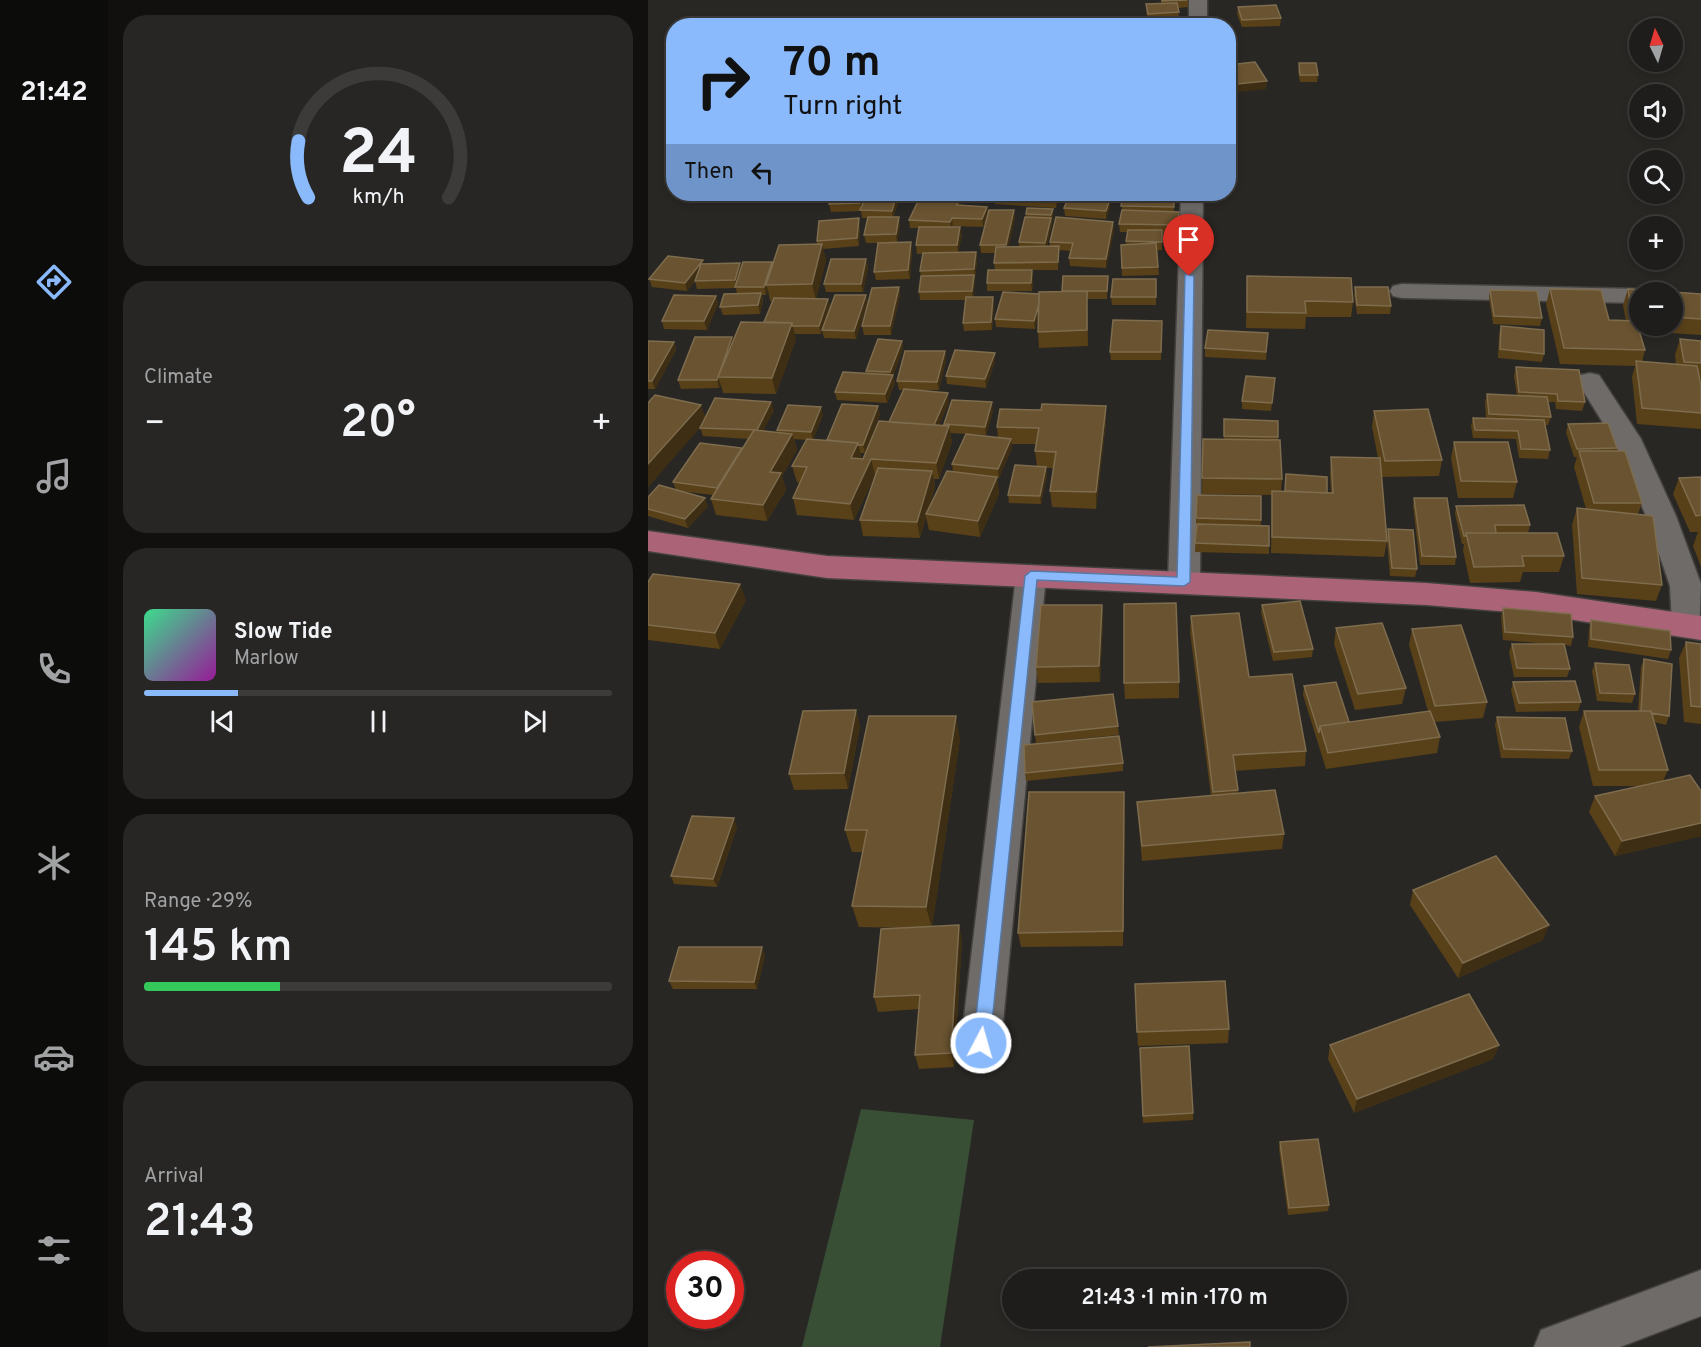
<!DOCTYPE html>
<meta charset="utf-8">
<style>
body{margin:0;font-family:Overpass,sans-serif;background:#272624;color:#f1f3f6;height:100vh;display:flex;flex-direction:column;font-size:22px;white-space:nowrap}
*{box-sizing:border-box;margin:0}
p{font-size:20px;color:#a1a2a3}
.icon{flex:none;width:33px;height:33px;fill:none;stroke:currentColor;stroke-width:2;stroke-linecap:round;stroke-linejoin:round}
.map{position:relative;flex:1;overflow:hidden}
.side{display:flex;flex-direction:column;gap:15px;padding:15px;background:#11100f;width:540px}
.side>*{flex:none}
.guide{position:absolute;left:18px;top:18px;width:570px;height:183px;border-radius:24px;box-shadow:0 3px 9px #0003,0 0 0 2px #3c3b3a;background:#8abafc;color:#111;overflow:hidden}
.needle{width:39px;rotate:355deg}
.controls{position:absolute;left:981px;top:18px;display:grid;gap:12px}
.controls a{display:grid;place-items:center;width:54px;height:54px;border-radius:50%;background:#1f1d1b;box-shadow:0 3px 9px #0003,0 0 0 2px #3c3b3a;font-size:30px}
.speed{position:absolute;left:18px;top:1251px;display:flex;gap:12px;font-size:30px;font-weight:700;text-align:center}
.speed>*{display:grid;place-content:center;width:78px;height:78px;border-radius:50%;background:#1f1d1b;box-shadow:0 3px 9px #0003,0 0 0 2px #3c3b3a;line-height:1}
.speed .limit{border:9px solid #d22;background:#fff;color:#111}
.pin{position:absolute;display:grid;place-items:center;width:51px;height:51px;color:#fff;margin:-62px -26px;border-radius:50% 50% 50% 0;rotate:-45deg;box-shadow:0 0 6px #0007}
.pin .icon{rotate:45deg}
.me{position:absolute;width:66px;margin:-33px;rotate:6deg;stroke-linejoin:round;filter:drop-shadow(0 0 4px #0008)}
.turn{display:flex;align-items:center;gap:21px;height:126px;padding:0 18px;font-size:27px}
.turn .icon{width:78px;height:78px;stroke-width:2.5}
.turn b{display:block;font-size:42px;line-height:51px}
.then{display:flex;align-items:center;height:57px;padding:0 18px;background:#0003;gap:12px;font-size:22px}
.big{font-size:45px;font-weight:600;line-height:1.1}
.side .tile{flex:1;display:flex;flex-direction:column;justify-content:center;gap:9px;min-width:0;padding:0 21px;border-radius:24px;background:#272624}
.side .dial{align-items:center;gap:0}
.dial svg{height:156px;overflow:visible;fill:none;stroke:#3c3b3a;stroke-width:7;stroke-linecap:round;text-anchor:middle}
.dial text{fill:#f1f3f6;stroke:none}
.song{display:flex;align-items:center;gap:18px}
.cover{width:72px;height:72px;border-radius:9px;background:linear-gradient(135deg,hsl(150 70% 55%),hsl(300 70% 35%))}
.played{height:6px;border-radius:3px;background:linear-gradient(90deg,#8abafc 20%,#3c3b3a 20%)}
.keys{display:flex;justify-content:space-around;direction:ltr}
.heat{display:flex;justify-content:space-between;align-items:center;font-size:33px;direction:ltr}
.charge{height:9px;border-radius:4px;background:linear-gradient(90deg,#34c759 29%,#3c3b3a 0)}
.trip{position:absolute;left:354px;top:1269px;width:345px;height:60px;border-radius:30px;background:#1f1d1b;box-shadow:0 3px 9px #0003,0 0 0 2px #3c3b3a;font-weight:600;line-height:60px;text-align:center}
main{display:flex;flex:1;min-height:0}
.dock{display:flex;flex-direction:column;width:108px;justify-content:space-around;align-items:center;background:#0c0c0b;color:#a1a2a3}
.dock .icon{width:42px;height:42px}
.dock .current{color:#8abafc}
.dock b{font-size:27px;color:#f1f3f6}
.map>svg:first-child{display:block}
.green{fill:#384f36}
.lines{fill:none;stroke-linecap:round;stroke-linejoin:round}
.street-casing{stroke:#44423f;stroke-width:3}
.primary-casing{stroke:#44423f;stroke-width:3}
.street{fill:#6e6b68;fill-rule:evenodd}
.primary{fill:#ab6378;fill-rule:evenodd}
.wall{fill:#584018;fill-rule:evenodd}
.shaded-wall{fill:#3e2e13}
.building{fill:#695330;stroke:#7e6c4e;stroke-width:1.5}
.route{fill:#8abafc;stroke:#5a79a4;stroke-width:1.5}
</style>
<main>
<nav class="dock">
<b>21:42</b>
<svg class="icon current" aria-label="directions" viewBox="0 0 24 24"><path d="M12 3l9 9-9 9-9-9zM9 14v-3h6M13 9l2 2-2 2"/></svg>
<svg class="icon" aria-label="music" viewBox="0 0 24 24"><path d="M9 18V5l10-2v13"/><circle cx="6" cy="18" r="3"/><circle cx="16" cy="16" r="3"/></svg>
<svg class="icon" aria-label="phone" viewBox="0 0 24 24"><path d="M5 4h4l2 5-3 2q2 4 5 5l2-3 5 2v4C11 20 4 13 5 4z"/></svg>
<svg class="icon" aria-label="climate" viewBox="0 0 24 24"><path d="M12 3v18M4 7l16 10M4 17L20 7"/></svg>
<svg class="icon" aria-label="car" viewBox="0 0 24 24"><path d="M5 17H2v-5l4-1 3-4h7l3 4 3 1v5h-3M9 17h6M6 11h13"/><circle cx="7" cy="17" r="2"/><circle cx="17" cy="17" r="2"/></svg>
<svg class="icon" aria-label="filters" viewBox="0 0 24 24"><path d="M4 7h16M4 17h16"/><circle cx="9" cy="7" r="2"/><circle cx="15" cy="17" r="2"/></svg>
</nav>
<section class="side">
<div class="tile dial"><svg viewBox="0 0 100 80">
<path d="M14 69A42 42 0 1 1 86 69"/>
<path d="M14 69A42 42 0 0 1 9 40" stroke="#8abafc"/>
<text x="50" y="56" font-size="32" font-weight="700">24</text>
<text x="50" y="72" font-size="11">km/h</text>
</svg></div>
<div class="tile"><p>Climate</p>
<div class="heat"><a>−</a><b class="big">20°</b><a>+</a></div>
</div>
<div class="tile">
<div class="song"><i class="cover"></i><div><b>Slow Tide</b><p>Marlow</p></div></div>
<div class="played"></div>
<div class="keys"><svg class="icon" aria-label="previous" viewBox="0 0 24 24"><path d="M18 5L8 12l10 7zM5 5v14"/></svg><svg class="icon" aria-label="pause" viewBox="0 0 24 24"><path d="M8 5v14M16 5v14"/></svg><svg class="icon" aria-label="next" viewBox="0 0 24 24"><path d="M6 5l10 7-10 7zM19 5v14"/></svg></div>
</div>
<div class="tile"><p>Range · 29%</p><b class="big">145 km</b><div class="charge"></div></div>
<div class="tile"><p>Arrival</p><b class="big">21:43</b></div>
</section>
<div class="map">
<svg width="1053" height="1347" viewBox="0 0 1053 1347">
<rect width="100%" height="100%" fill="#292724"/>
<path class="green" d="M213,1109L326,1120L292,1347H154Z"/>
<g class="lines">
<defs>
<path id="street" d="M541,0H559V26H541Z
M533,194H555L552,582L547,590L536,593L525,590L520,582Z
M754,284L992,289L1002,292H992V303L754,298L745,296L742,291L745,286Z
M942,373L951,375L993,439L1028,516L1053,584L1051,633L1040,636L1029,633L1024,625L1022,586L998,516L965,439L929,381L933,375Z
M383,565L394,568L398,576L353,1043L347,1056L333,1062L319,1056L313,1043L368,576L372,568Z
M1053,1270V1316L972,1347H886L893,1330Z"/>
<path id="primary" d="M0,531L179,556L778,583L888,592L1053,616V640L888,614L778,605L179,578L0,551Z"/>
</defs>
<use href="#street" class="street-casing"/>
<use href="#primary" class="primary-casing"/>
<use href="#street" class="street"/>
<use href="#primary" class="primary"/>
</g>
<path class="wall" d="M513,0H540V7L530,8L531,19L500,21L498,11V4H513Z
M590,7L633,18L632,26L594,27L589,14Z
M651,63L670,75L669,82H652L650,71Z
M413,194L408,208L347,204V196Z
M470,194H522L520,199H526V212H531L530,233H514V250H509L511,275L474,276L473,245H478L479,232H472L471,224L474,212V202H470Z
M216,197L214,205L251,200L245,217L252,225L249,242L264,250L262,279L228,280L226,272L230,243H218L216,235L219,218H214L213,211L183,212L181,204Z
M462,199V207L458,219L417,216L416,208Z
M313,205L339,207L340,214L367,218L360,247H371V242L378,217V214L405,209V217L399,246H402V242L466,230L458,268L422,266L421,258L423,251L411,250L410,270H384L385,278L384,291H339V283L347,270L346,263L347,253H333L332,245L339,218L335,227L305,226V227L314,235L310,252H328L329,260L325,297L346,305L344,330L316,331L315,323L317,300H272L271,292L273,276L272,271L275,254H269L268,245L271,228H262L261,220Z
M212,227L211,246L175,249L178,260L168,299H180L182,307L218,295L219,304L208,339L176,338L174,330L173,334H146L148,339L128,394L75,393L73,385L71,388L33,389L30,380L84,337L85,340L116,322L124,301H122L120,290L118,295H114L115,301L112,314L75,315L72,307L89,294L88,288L49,289L47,281L39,291L4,287L1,279L56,264L93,269L125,265L169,244V241Z
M218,259L220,267L215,292H178L176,284Z
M460,276L459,299H439L440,346L391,348L390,332V316L387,329L348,327L347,319L391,294L414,291Z
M599,276L705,302L703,317H658L657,329L598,328Z
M508,279V305H464L463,297Z
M251,287L252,295L243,335H216L214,326Z
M707,287L743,306L742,314H709L706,295Z
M902,289L961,320L978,321L975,305L980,289L1053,294V335L992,331L997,350L994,362L1028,365L1027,355L1032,339L1053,341V380L1052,379L1053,386V429L989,424L984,377L987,366L912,364L898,304ZM992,292H1024V326H992Z
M842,290L894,318L892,326L845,324L841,298Z
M68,296L70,304L59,330L16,329L14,321Z
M514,321L513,360H463L462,352Z
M853,326L896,354L894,362L850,358L851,334Z
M620,333L618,360L557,357V348Z
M0,341L26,342L28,350L7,389H0Z
M254,341L255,349L245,376L247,383L239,403L189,400L187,392L218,373V371Z
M297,351L298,360L291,390H266L301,402L291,425H296V424L345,411L338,435L302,433L304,442L291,479H286L287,487L281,506L305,472L304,464L350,438L349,427L393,410L458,406V422L448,509L404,507L402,491L406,468H398L399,475L393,504L361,503L360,495L389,466L387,451L388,444H363L364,448L351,478H349L351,494L332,537L281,530L278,517L272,538L215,536L212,520L227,475L206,520L149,515L145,498L152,483L149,482L144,466L158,440L146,439L149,450L134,476L138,490L119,521L68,515L63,499L65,495L31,491L60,506L40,528L0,516V497L28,490L25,482L94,448L100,439L55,436L52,428L53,426L0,487V403L53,405L57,418L126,410L115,431L129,432V430L175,415L165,439L179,440L232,414L217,453H212L213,459H215L241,422L256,390H251L249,381Z
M347,353V361L338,388L299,384L298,376Z
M868,367L937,402L934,411L908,409L907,402H900L903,417L900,425H897L902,450L900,459L871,458L868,439L825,438L823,426L825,418H838L837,402L839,394L869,396L866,376Z
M627,378L623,411L594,409V401Z
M726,411L794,460L791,476L734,477L733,473L739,537L740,529L769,569L767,577L742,576L739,541L736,557L623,553L624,495L554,494L555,439H576V419L630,421V440L634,479L633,491L683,493L682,473L683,457L730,458L724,427Z
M920,424L969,448V451L994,503L990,514L1014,585L1008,601L929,594L924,525L929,508L938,509L926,467L929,457H926L918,432Z
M806,442L869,482L865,498H810L803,458Z
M1053,477V567L1045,546L1050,532H1042L1025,494L1031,478Z
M766,498L808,557L807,565H772L765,506Z
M808,506L882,525L880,533L916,556L911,572H875L872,582L822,583L815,550L816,544H814L807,514Z
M548,518L613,520V526L621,546V554L547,552L548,526Z
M0,582L98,600L72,649L0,640Z
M454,605L455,621L452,682L390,683L388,667Z
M614,605L665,649L664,657L625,661L613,613Z
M855,608L925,637L923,646L916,645L922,669L919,677H866L861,652L864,644H901L855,640L853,617Z
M543,616L601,677L658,751L657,766L587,771L590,793L636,834L634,849L494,861L490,817L489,802L563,796L542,632Z
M943,620L1023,650L1020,659L940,647L941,628Z
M688,628L758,688L754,704L707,710L686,644Z
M764,629L839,702L835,718L787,722L792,737L789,753L678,769L655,695L656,686L701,722L780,711L761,645Z
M1038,642L1053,644V724L1036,722L1031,658Z
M996,659L1021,716L1018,725L1006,722L1020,770L1015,781L1053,791V836L967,856L941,812L947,796L994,786H945L931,727L936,711H990L993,667Z
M947,663L987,694L984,703L949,701L944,671Z
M531,682V698L477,699L476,683Z
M865,682L933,702L930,711L868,712L863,690Z
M208,710L212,726L200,789L146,790L141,774Z
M849,717L924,751L921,759L853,758L847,725Z
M470,726L471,735L388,743L387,735Z
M312,739L284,927L314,940L306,1067L271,1069L267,1055L271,1009L230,1012L226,997L260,928L211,927L204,906L215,852H204L197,830Z
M475,763V771L378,781L377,773Z
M477,807L475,946L373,947L370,933Z
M89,827L69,887L26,884L23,876Z
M765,890L895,940L810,978L762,905Z
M117,955L109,989H25L21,981Z
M487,984L581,1029L580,1043L490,1046Z
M682,1045H851L845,1059L706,1113L680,1059Z
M492,1055L545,1113V1120L495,1123Z
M632,1142L681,1205L680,1211L640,1215L631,1149Z"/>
<path class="shaded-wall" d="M619,81L618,89L580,93V85Z
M214,194H215L216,197L213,211L212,203Z
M249,194L251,200L245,219L244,211Z
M410,194H413L408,208V200Z
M519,194H522L518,205V197Z
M312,197L313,205L310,213L309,205Z
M462,199V207L458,219V211Z
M339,207L340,215L335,227L334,219Z
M405,209V217L404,223L403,215Z
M366,210L367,218L359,254L358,245Z
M251,217L252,225L249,243L248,234Z
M211,218L212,227L211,246L209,238Z
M304,218L305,226L303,230L302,222Z
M403,218L404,226L398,251L397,243Z
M465,222L466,230L458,268V259Z
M312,227L314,235L310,253L309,245Z
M263,242L264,250L262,279L260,270Z
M174,244L178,260L168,300L164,284Z
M328,252L329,260L327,277L326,269Z
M218,259L220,267L215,292L213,284Z
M55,260L57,268L39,291L37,283Z
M124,262L126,270L118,285L120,290L118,295L116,287Z
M92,263L94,271L89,288L87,280Z
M384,270L385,278L384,291L383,283Z
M326,275L327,283L325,299L324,291Z
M251,287L252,295L243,335L242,326Z
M113,293L115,301L112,314L110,305Z
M393,294L394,303L387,329L386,321Z
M218,295L219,304L208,339L206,331Z
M68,296L70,304L59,330L56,321Z
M345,297L346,305L344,330L343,322Z
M180,299L182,307L173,334L171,326Z
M144,323L148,339L128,394L124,378Z
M84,337L87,345L70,377L73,385L71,388L69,380Z
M254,341L255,349L245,376L247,383L239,403L237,394L243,379L242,372Z
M26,342L28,350L7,389L4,381Z
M297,351L298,360L291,390L289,382Z
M347,353V361L338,388L337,379Z
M300,393L301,402L285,439L284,431Z
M123,402L126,410L111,439L109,431Z
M344,402L345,411L338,435L337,427Z
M53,405L58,421L0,487V464Z
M230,406L232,414L217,453L215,445Z
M458,406V422L448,509V492Z
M173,407L175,415L165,440L163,432Z
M301,426L304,442L291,479L288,463Z
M144,434L149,450L134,476L138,490L119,521L115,505L122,472Z
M363,439L364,448L351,478L350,469Z
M210,443L214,459L203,458Z
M223,459L227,475L206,520L202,504Z
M398,467L399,475L393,504L392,496Z
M284,471L287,487L279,514H278V517L272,538L269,522Z
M349,477L351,494L332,537L330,521Z
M57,498L60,506L40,528L37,519Z
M92,584L98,600L72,649L67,633Z
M454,605L455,621L452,682L451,666Z
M208,710L212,726L200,789L196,773Z
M308,716L312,739L284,928L278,907Z
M476,792L477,807L475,946V931Z
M86,818L89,827L69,887L65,879Z
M1053,823V836L967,856L974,841Z
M311,925L314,940L306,1067L303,1053Z
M901,925L895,940L810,978L815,963Z
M114,947L117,955L109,989L106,982Z
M851,1045L845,1059L706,1113L709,1099Z"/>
<path class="building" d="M514,0H539L514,1Z
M529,3L531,12L500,14L498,4Z
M628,5L633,18L594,20L590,7Z
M516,21L519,26H466Z
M607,62L619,81L580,85V65Z
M651,63H668L670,75H652Z
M184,194H214L212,203L181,204Z
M219,194H249L244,211L212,210Z
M348,194H410L408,200L347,196Z
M470,194H519L518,197Z
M273,195L312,197L309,205L339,207L334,219L304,218L302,222L261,220Z
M421,196L462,199L458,211L416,208Z
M474,199H526V207L473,206Z
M379,208L405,209L403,215L378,214Z
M341,210H366L358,245H332Z
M474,210L531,212L530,225L471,224Z
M220,217H251L248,234L216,235Z
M377,217L403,218L397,243L371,242Z
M408,217L465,222L458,259L421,258L425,243L402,242Z
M211,218L209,238L169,241L171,221Z
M271,227H312L309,245H268Z
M480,230H514V242L478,241Z
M263,242L260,270L226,272L230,243Z
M508,243L510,267L474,268L473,245Z
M174,244L164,284L118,285L131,245Z
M411,246L410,262L346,263L348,247Z
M328,252L326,269L272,271L275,253Z
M20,256L55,260L37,283L1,279Z
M183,259H218L213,284H176Z
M95,262H124L116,287H87Z
M92,263L87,280L47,281L53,264Z
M340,270H384L383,283H339Z
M326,275L324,291L271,292L273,276Z
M415,276H460L459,291H414Z
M599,276L703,278L705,302L657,301L658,313L599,312Z
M465,279H508V297H463Z
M251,287L242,326H214L224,288Z
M707,287H740L743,306L709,305Z
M902,289L953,290L961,320L988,321L997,350L916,348Z
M980,289L1053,294V319L1024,317V292H992V315H984Z
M842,290L889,291L894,318L846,316Z
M439,291V330L390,332L391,292Z
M355,292L391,294V304L386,321L347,319Z
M113,293L110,305L72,307L76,294Z
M26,295L68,296L56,321H14Z
M187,295H218L206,331L174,330Z
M318,297H345L343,322L315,323Z
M126,298L180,299L171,326H144V323L116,322Z
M465,320L514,321L513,352H462Z
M93,322L144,323L124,378L70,377Z
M853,326L896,330V354L852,349Z
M560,330L620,333L618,352L557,348Z
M47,337H84L69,380H30Z
M230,339L254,341L242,372L218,371Z
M1032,339L1053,341V363L1036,362Z
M0,341L26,342L4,381H0Z
M307,350L347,353L337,379L298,376Z
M257,351H297L289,382L249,381Z
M988,361L1049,366L1053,386V413L994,408Z
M868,367L931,370L937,402L910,401L909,394L871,392Z
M195,372L245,375L237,394L187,392Z
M598,376L627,378L624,403L594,401Z
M256,389L300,393L286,425L241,422Z
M839,394L899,397L903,417L841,414Z
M7,395L53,405L0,464V403Z
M67,398L123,402L109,430L52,428Z
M304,400L344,402L337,427L296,424Z
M194,404L230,406L215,445H210V443L179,440Z
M394,404L458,406L448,492L402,491L408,452L387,451L391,428L349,427L352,409L393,410Z
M140,405L173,407L163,432L129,430Z
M780,409L794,460L737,461L726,411Z
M825,418L896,420L902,450L873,449L870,431L827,430Z
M576,419L630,421V437L576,436Z
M231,421L301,426L288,463L223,459L202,504L145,498L159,467L144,466L159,439L210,443L203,458L215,459Z
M960,423L969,448L929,449L920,424Z
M106,430L144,434L122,472L133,473L115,505L63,499Z
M318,434L363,439L350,469L304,464Z
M555,439L632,440L634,479L554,478Z
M806,442H860L869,482L813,481Z
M52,443L94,448L69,488L25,482Z
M931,451H977L994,503H946Z
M683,457L732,458L739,541L624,537V491L685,493Z
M367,465L398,467L392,496L360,495Z
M230,468L284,471L269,522L212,520Z
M299,471L349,477L330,521L278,514Z
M638,474L679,477V493L637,491Z
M1053,477V515L1048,516L1031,478Z
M11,485L57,498L37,519L0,509V497Z
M549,495L613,496V520L548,518Z
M766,498H799L808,557L774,556Z
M876,505L882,525H847L848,533H818V536H816L808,506Z
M929,508L1005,516L1014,585L934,578Z
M549,524L621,526V546L547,543Z
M740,529L765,530L769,569L744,568Z
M818,533H909L916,556H874L876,566L826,567Z
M5,574L92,584L67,633L0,625V582Z
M652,601L665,649L626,652L614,605Z
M528,603L531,682L476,683V604Z
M393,605H454L451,666L388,667Z
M855,608L923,614L925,637L857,632Z
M591,613L601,677L644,674L658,751L585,755L590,790L565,792L543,616Z
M943,620L1022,631L1023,650L943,639Z
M734,623L758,688L710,694L688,628Z
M813,625L839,702L787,706L764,629Z
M1038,642L1053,644V707L1043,706Z
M864,644H916L922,669L869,668Z
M996,659L1024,664L1021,716L1003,713V711H993Z
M947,663L981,665L987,694L952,693Z
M927,681L933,702L871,703L865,682Z
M688,682L701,722L672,726L671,733L656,686Z
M465,694L470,726L387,735L384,702Z
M208,710L196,773L141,774L155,711Z
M782,711L792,737L680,753L672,726Z
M936,711H1003L1020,770H951Z
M221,716H308L278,907L204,906L219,830H197Z
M849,717L917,718L924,751L856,749Z
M471,736L475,763L377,773L376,745Z
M1042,775L1053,791V823L974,841L947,796Z
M627,790L636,834L494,846L489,802Z
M381,792H476L475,931L370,933Z
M44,816L86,818L65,879L23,876Z
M848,856L901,925L815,963L765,890Z
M311,925L303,1053L267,1055L272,995L226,997L233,929Z
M31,947H114L106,982L21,981Z
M577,981L581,1029L489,1032L487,984Z
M821,994L851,1045L709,1099L682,1045Z
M541,1046L545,1113L495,1116L492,1048Z
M670,1139L681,1205L641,1208L632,1142Z
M602,1342V1347H500Z"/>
<path class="route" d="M537,274L546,276L542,582L536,586L389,580L342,1043L339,1048L333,1051L327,1048L325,1043L377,576L383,571L529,577Z"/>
</svg>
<div class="controls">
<a><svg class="needle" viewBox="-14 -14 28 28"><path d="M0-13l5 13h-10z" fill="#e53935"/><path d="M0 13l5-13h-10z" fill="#a1a2a3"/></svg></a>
<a><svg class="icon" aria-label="sound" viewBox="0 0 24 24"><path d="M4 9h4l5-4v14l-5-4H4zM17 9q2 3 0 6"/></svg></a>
<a><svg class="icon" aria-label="search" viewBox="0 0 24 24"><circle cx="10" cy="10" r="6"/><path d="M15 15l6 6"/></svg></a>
<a>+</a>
<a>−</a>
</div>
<div class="speed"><div class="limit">30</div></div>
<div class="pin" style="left:541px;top:276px;background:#d93025"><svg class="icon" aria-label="arrive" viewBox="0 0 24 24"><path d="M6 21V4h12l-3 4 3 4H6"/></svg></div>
<svg class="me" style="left:333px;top:1043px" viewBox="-20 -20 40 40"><circle r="17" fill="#8abafc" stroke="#fff" stroke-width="3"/><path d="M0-11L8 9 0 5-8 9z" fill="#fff"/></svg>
<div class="trip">21:43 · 1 min · 170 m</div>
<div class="guide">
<div class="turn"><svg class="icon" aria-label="right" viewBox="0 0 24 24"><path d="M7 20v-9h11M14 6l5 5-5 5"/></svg><div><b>70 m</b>Turn right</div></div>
<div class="then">Then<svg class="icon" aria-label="left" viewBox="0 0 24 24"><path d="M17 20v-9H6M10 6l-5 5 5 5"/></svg></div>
</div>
</div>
</main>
